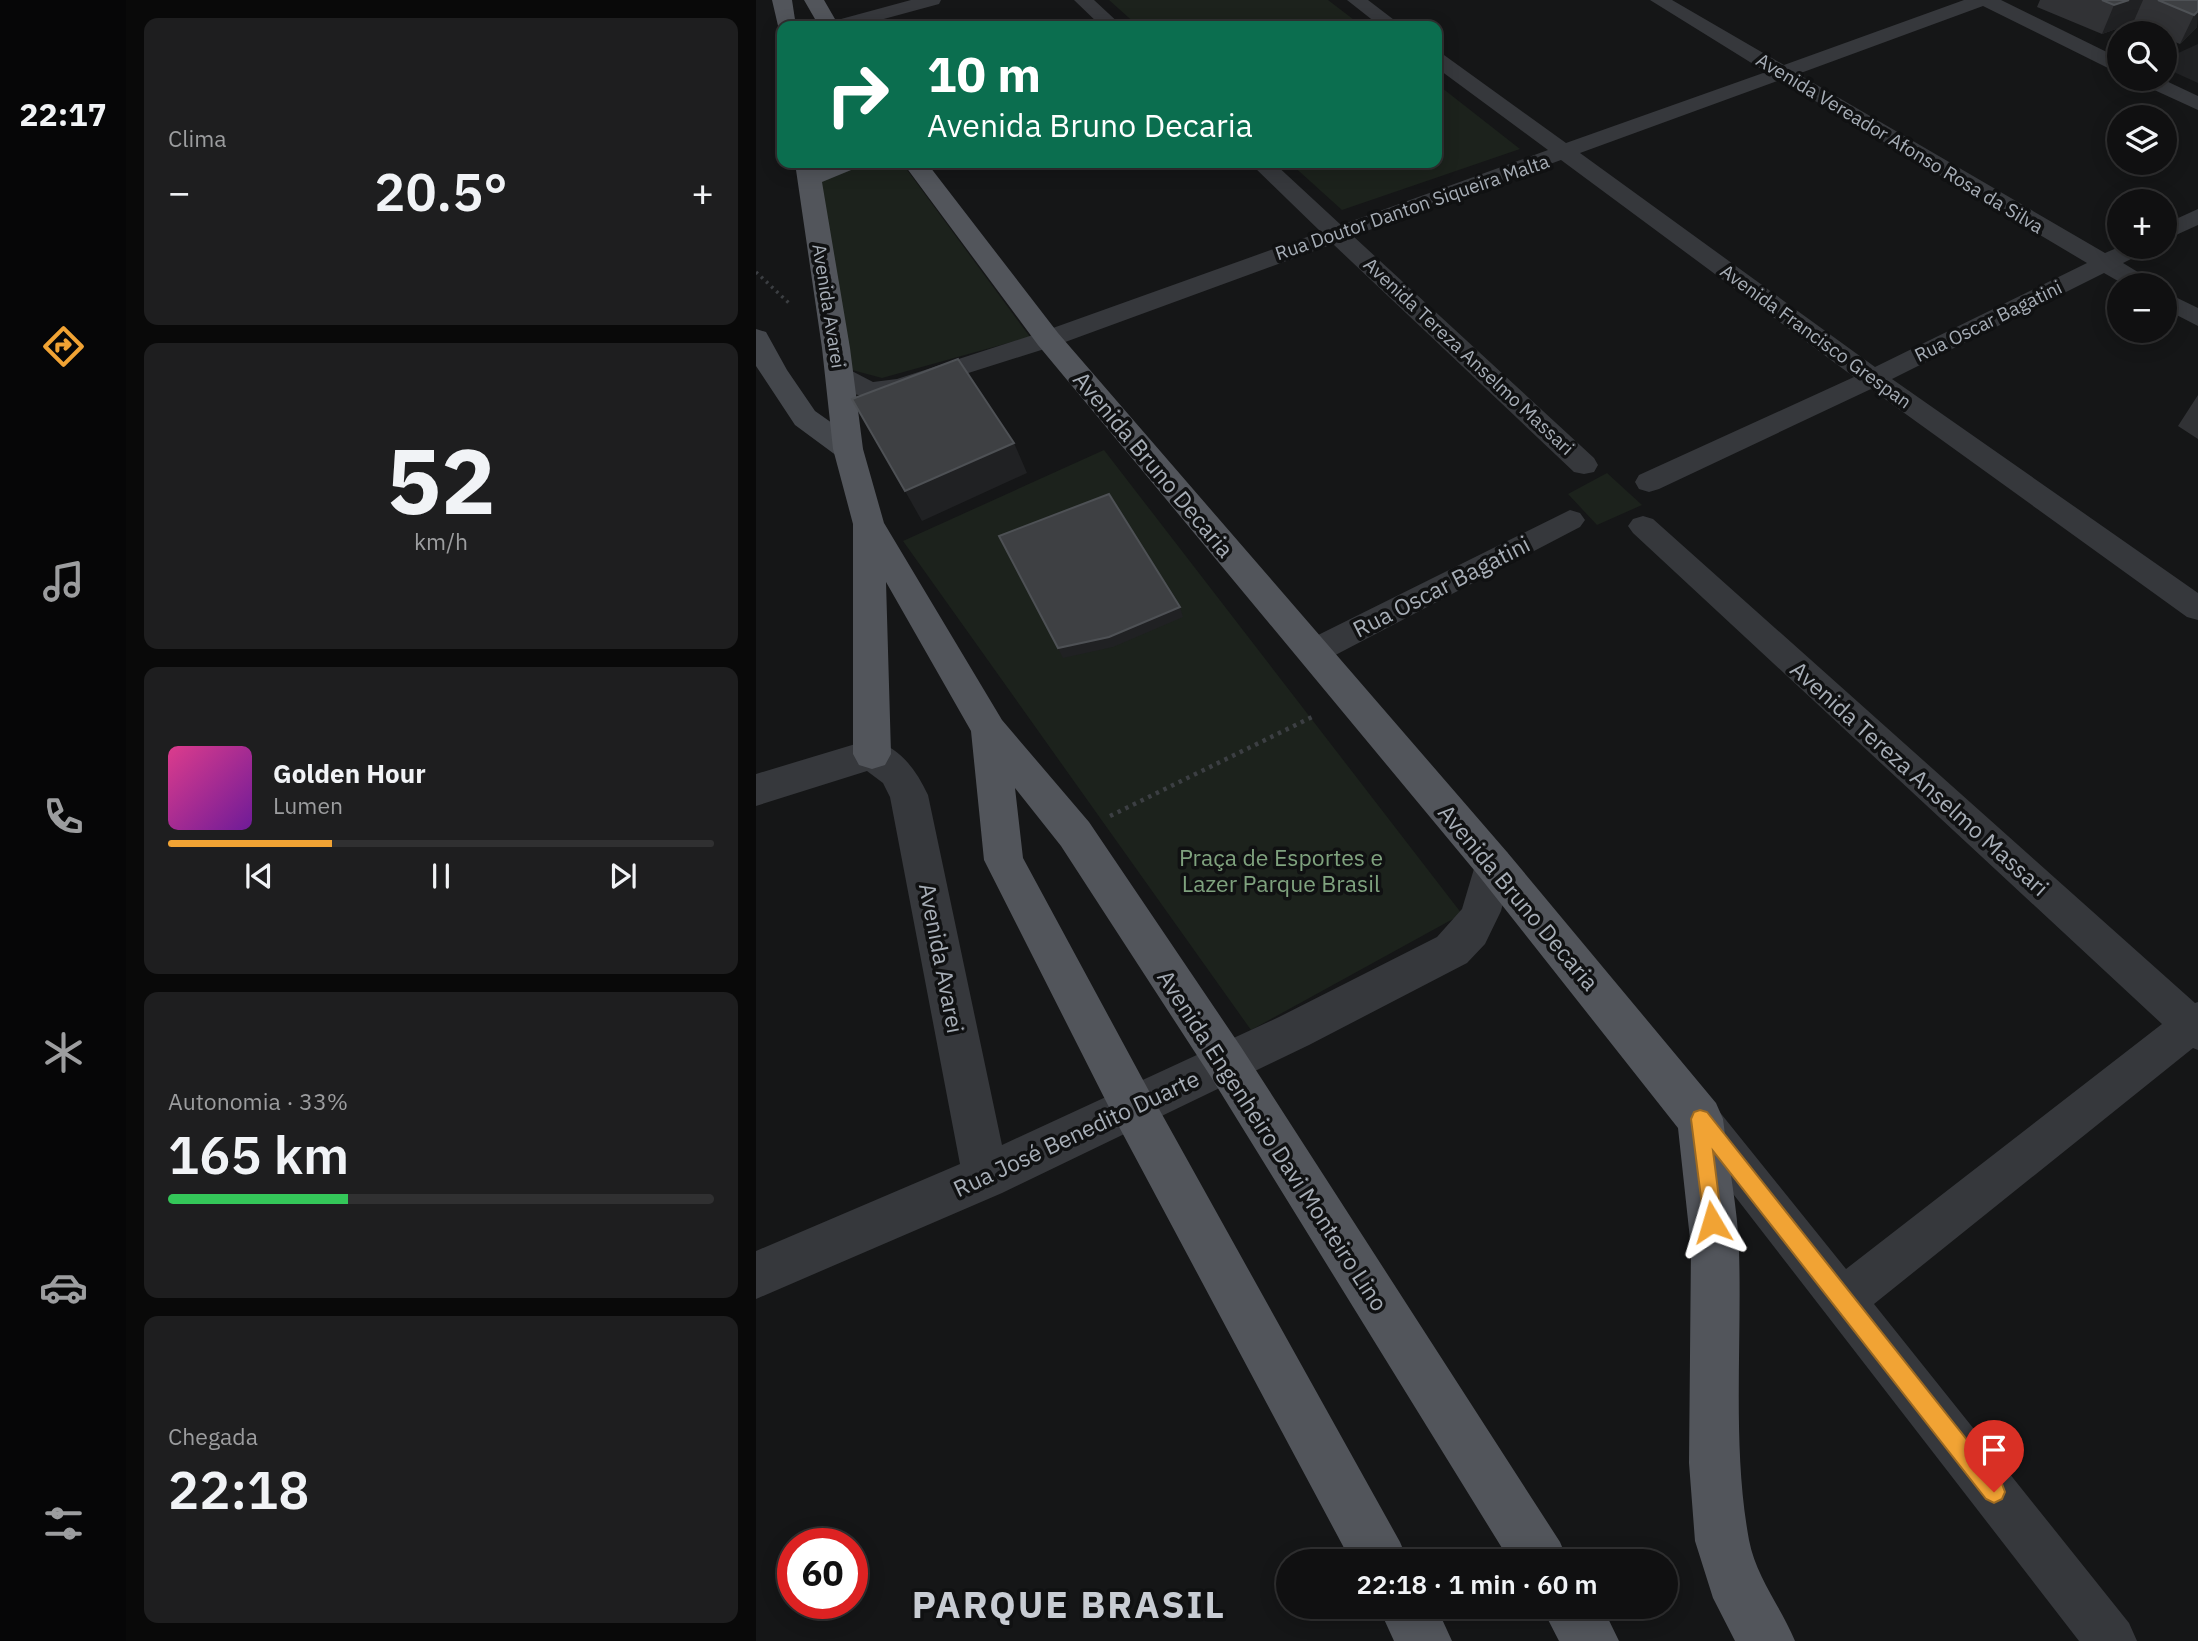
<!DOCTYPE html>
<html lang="pt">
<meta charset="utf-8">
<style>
body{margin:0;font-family:"IBM Plex Sans",sans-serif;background:#1e1e1f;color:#f1f3f6;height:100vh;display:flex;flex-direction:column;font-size:26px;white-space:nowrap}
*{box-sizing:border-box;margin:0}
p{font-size:23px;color:#9c9d9f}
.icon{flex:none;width:38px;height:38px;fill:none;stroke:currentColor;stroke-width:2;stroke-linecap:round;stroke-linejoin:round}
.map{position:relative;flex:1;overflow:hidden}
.details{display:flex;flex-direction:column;gap:18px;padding:18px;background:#090909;width:630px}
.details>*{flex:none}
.guide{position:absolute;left:21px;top:21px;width:665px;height:147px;border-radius:14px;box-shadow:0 4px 18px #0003,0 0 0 2px #303031;background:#0b6e4f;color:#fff;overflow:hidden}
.controls{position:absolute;left:1351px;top:21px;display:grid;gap:14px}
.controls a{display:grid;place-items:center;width:70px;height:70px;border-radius:50%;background:#101011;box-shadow:0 4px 18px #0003,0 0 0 2px #303031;font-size:35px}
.speed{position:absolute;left:21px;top:1528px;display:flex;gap:14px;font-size:35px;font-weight:700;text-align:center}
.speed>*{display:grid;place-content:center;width:91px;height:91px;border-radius:50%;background:#101011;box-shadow:0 4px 18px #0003,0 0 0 2px #303031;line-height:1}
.speed .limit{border:10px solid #d22;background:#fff;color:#111}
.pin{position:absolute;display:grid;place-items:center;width:60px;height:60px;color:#fff;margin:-72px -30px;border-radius:50% 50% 50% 0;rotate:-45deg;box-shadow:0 0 7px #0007}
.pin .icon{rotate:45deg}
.me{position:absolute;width:77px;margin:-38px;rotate:353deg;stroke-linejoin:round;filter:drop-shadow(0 0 5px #0008)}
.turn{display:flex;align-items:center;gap:24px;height:147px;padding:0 35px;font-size:32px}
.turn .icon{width:91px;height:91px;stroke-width:2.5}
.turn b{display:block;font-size:49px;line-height:60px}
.big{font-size:52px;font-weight:600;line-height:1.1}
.details .card{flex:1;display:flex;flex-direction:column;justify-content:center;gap:10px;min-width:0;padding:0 24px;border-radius:14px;background:#1e1e1f}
.details .dial{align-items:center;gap:0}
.dial b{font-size:91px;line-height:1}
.song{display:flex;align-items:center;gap:21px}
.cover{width:84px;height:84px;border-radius:10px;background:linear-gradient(135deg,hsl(330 70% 55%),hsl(280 70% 35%))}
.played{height:7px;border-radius:4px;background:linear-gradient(90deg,#f1a334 30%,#303031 30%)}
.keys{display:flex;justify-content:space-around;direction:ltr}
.heat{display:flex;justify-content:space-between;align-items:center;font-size:38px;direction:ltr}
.charge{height:10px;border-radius:5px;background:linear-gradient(90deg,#34c759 33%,#303031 0)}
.trip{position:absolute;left:520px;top:1549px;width:402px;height:70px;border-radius:35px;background:#101011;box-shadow:0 4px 18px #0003,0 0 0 2px #303031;font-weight:600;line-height:70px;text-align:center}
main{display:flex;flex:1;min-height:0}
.dock{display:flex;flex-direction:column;width:126px;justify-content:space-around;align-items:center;background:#060607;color:#9c9d9f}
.dock .icon{width:49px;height:49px}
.dock .current{color:#f1a334}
.dock b{font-size:32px;color:#f1f3f6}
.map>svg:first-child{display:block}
.built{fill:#212224}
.green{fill:#1c221c}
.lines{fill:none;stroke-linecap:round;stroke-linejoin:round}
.path-far1{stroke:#3c3f43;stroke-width:3.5;stroke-dasharray:2.5 4.5;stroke-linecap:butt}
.path{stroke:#3c3f43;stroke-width:4.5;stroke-dasharray:3.5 5;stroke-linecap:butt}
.minor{fill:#36383c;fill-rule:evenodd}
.tertiary{fill:#36383c;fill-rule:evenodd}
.secondary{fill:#44474c;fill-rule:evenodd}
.primary{fill:#52555b;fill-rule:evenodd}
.wall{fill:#313235}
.shaded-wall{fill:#202123}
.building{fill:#3e4043;stroke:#4e5155;stroke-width:2}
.route{fill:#f1a334;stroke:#9d6a22;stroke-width:2}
.labels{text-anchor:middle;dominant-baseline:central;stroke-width:7;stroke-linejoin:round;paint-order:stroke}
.far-street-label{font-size:19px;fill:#a7aeb7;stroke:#101112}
.street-label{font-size:23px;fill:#a7aeb7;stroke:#101112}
.park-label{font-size:23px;fill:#7fa27e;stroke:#101112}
.near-district-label{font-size:37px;font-weight:bold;letter-spacing:2px;fill:#c8ccd3;stroke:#101112}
</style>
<main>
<nav class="dock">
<b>22:17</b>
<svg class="icon current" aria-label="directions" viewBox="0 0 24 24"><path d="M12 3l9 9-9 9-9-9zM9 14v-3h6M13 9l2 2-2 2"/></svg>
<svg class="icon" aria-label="music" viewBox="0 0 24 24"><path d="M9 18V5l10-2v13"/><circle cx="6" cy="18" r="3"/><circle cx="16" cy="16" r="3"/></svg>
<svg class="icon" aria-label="phone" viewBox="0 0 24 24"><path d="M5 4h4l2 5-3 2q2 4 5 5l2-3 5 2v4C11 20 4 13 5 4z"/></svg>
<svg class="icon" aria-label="climate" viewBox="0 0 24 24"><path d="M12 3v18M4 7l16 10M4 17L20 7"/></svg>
<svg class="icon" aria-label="car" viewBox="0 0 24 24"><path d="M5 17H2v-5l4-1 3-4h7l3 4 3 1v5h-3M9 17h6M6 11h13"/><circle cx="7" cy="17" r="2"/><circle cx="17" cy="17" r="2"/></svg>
<svg class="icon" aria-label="filters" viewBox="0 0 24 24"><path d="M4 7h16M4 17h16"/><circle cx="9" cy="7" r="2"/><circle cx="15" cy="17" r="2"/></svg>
</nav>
<section class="details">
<div class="card"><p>Clima</p>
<div class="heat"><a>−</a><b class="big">20.5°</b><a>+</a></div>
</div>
<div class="card dial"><b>52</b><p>km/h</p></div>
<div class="card">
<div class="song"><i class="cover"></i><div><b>Golden Hour</b><p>Lumen</p></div></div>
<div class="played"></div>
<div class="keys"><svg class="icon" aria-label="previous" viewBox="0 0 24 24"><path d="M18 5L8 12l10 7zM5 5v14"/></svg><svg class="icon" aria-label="pause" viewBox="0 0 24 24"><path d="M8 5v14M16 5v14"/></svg><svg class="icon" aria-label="next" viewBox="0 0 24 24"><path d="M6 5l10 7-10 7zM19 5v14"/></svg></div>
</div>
<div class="card"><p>Autonomia · 33%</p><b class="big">165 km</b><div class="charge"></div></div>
<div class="card"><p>Chegada</p><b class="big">22:18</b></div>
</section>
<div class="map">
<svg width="1442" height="1641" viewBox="0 0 1442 1641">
<rect width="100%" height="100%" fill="#151617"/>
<path class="built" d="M1442,44V83L1409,68V59Z"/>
<path class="green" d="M353,0H572L606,26H382Z
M681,84L764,149L586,210L534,163H681Z
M62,163H146L274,337L126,378L96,370Z
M348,450L706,914L495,1030L147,541Z
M851,473L886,505L841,525L812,494Z"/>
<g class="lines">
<path class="path-far1" d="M0,272L35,305"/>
<path class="path" d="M354,816L560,715"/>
<path class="minor" d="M155,0H185L183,4L102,26H71L74,22Z
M318,0H338L366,26H345Z
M591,0H612L646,26H624Z
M894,0H916L1028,65L1208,0H1245L1363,58V72L1356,70L1227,6L1042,74L1349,253L1363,247H1393L1389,252L1367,263L1395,280L1398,285H1369L1348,273L1136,379L1442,593V620L1431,617L1115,389L903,489L893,492L883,489L879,482L883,475L1098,377L805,160L597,236L838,458L842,465L838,472L828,474L818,472L577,244L301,345L143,395C118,398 86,399 70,375L74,369L83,367L92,369L117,382L141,379L283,333L565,232L494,163H518L585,225L792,150L681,68V53L688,55L810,143L1010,72ZM1024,80L1331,263L1119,367L824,153Z
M1380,79H1406L1442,96V110L1383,83Z
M1442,209V225L1409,240V224Z
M1409,292L1442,308V326L1409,309Z
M814,510L824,513L829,520L824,527L568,661L557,664L546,661L541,652L546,643Z
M887,516L897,519L1439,1003L1442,1002V1050L1437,1048L1118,1304L1373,1623L1381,1641H1323L930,1133L924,1119L930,1105L944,1099L958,1105L1090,1269L1406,1024L877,533L872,526L877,519Z"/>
<path class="tertiary" d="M116,739C145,749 159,768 172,795L246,1145L523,1017L681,937L706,909L723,852L737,847L751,852L757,864L745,911L729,944L711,963L553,1045L246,1193L0,1299V1251L204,1164L134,797L127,783L111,771L0,806V774Z"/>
<path class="secondary" d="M0,329L10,332L31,370L59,411L103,442L107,449L103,456L92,459L81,456L39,425L0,366Z"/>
<path class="primary" d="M16,0H36L40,26H26V31L23,30Z
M48,0H68L83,26H63Z
M39,163H63V166L70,163H103L100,168L66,182L94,348L107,449L128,523L246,720L333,822L485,1047L804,1542L812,1561H754L455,1077L305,846L259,788L267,858L393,1091L644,1542L652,1561H595L361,1123L228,860L215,731L130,582L135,754L129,765L116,769L103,765L97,754V524L77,449L66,348Z
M147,163H171L302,333L751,852L960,1103L967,1119C972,1163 982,1208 983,1251C986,1345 976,1447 993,1540C1000,1577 1025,1607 1039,1641H979L957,1598L939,1541L933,1463L935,1248L922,1128L723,876L282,345Z
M622,1606H680L696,1641H638Z
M785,1606H846L863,1641H803Z"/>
</g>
<path class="wall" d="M1284,0H1442L1441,27L1424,44L1409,38V33H1399L1377,23L1346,34L1281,7Z
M1442,395V439L1422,426Z"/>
<path class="shaded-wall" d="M1373,0H1387L1377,23L1346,34L1358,5Z
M1442,11L1441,27L1424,44L1438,15Z
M258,443L271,473L166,521L149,491Z
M424,607L427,617L357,647L307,658L302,648Z"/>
<path class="building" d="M1346,0H1373L1358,5Z
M1402,0H1442V11L1438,15Z
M202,359L258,443L149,491L96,399Z
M353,494L424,607L353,637L302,648L243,536Z"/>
<path class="route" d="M944,1110L951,1112L1246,1484L1249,1492L1246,1499L1238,1503L1230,1499L957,1151L966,1222L963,1229L956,1232L949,1229L935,1119L938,1112Z"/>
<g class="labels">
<g class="far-street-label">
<text transform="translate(1144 143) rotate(31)">Avenida Vereador Afonso Rosa da Silva</text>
<text transform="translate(656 207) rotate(-19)">Rua Doutor Danton Siqueira Malta</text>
<text transform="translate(73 306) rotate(81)">Avenida Avarei</text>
<text transform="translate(1232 321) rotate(-26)">Rua Oscar Bagatini</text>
<text transform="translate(1060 336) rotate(36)">Avenida Francisco Grespan</text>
<text transform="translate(713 356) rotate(43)">Avenida Tereza Anselmo Massari</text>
</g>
<g class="street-label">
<text transform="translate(398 464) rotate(50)">Avenida Bruno Decaria</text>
<text transform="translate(685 586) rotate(-27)">Rua Oscar Bagatini</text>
<text transform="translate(1164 778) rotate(42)">Avenida Tereza Anselmo Massari</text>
<text transform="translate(763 897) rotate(50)">Avenida Bruno Decaria</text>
<text transform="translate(186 958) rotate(79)">Avenida Avarei</text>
<text transform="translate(320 1133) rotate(-25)">Rua José Benedito Duarte</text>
<text transform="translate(517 1140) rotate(57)">Avenida Engenheiro Davi Monteiro Lino</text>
</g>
<g class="park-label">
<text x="525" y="857">Praça de Esportes e<tspan x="525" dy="26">Lazer Parque Brasil</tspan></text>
</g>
<g class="near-district-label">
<text x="313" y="1604">PARQUE BRASIL</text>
</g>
</g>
</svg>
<div class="controls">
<a><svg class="icon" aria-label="search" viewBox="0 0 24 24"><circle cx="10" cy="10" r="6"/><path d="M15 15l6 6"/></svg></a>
<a><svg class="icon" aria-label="layers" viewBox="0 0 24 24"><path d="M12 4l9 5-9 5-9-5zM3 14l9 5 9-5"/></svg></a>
<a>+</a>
<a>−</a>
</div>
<div class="speed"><div class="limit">60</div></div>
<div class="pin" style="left:1238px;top:1492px;background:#d93025"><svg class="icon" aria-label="arrive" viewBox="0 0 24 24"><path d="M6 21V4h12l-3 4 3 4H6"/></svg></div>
<svg class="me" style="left:956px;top:1222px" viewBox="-20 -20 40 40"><path d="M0-17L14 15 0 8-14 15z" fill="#f1a334" stroke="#fff" stroke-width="4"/></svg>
<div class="trip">22:18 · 1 min · 60 m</div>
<div class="guide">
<div class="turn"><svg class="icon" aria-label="right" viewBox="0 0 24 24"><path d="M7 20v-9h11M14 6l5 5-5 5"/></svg><div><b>10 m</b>Avenida Bruno Decaria</div></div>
</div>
</div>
</main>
